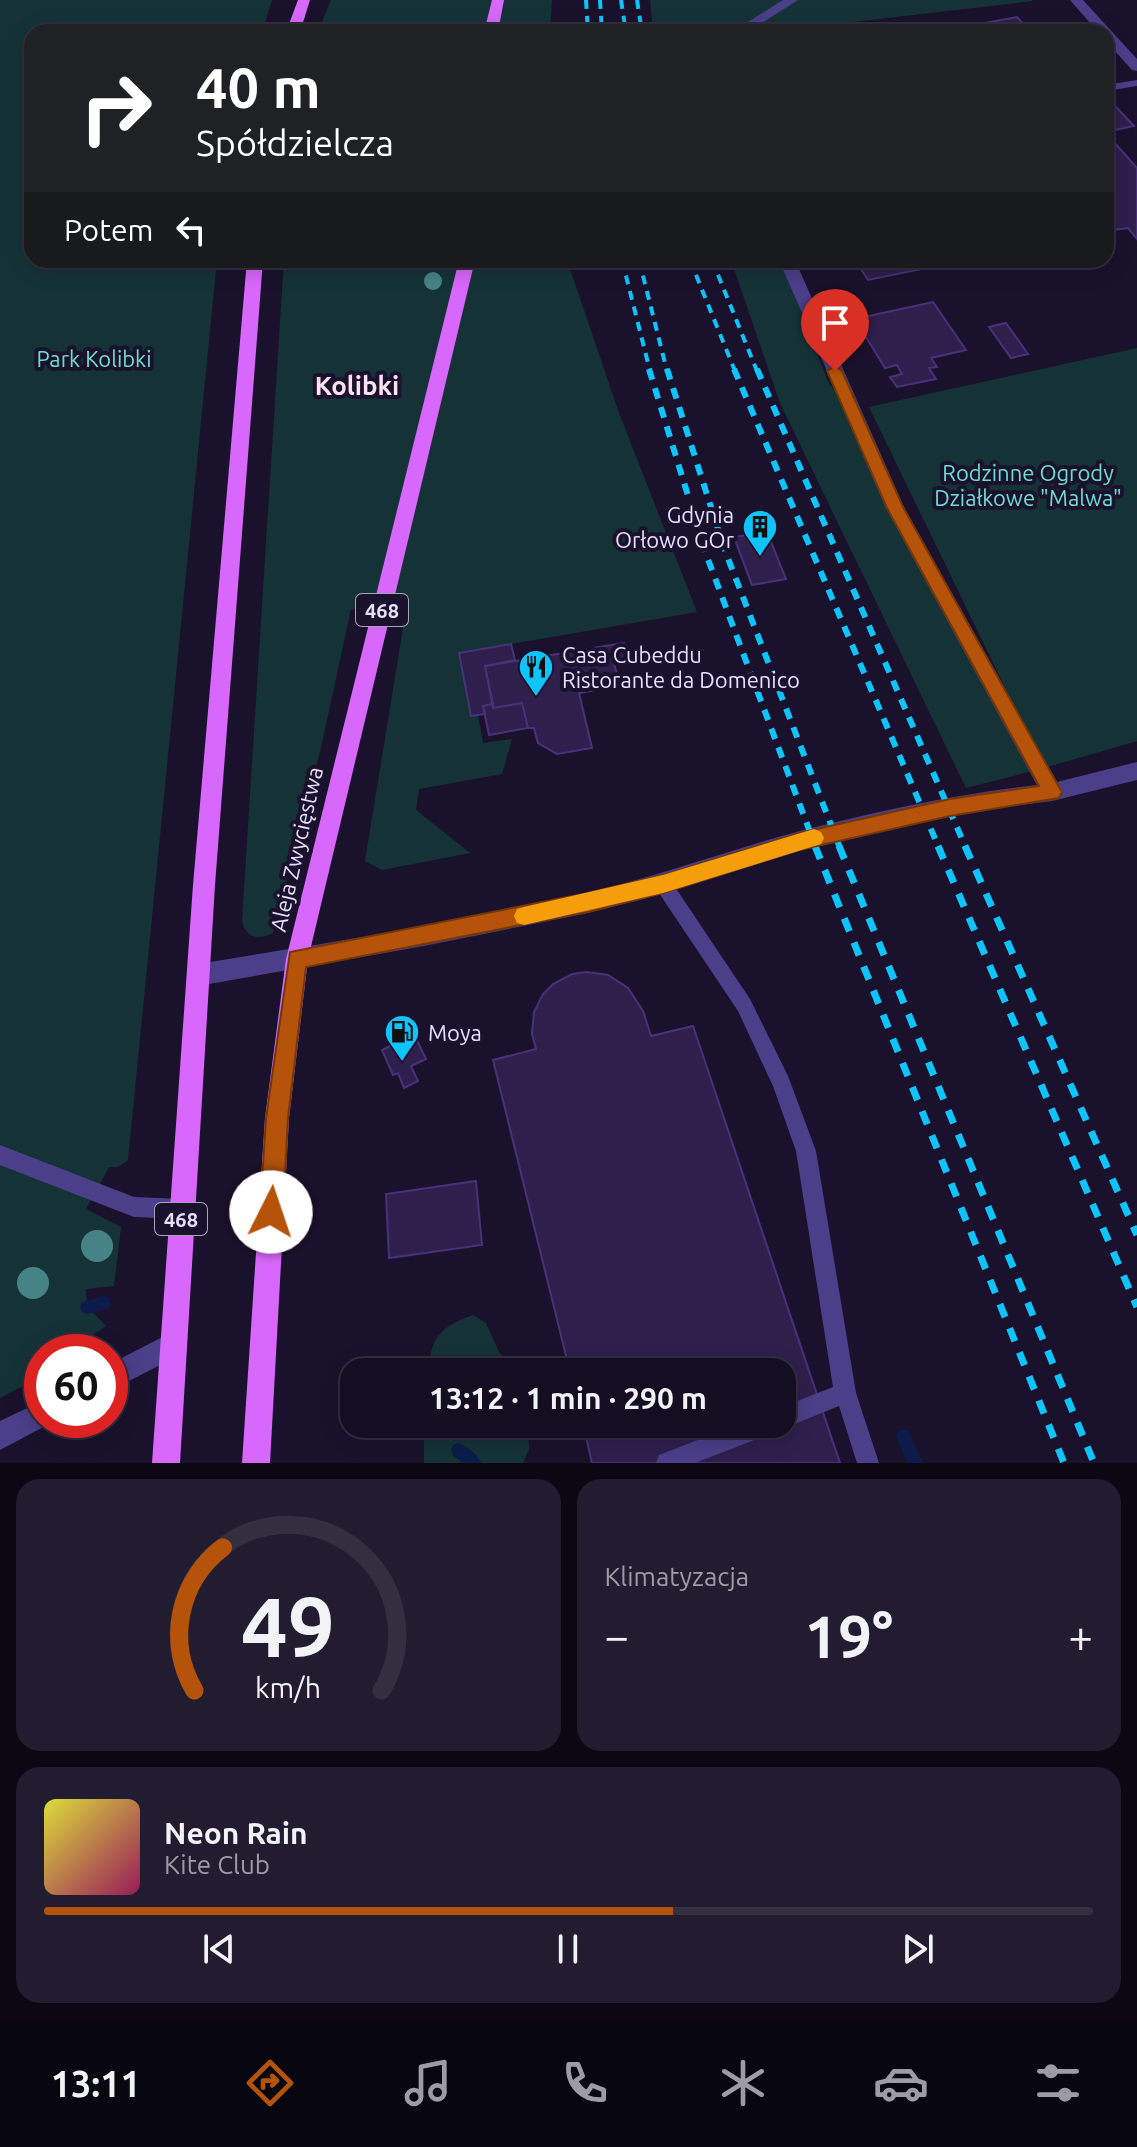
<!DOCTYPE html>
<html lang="pl">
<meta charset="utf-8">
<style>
body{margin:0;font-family:Ubuntu,sans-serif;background:#211c2f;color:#f1f3f6;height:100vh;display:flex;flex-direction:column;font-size:30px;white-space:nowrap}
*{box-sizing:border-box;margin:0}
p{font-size:26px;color:#9d9ca5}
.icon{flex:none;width:44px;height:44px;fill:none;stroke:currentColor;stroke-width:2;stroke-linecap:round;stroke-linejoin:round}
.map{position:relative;height:1463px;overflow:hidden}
.panel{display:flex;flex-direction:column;gap:16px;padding:16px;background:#0b0813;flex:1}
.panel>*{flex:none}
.banner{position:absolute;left:24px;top:24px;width:1090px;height:244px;border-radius:24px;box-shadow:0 4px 20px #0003,0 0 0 2px #332e40;background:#202124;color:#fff;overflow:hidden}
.speed{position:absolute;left:24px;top:1334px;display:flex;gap:16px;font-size:40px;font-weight:700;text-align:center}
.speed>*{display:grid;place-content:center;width:104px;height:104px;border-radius:50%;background:#140e22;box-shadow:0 4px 20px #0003,0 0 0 2px #332e40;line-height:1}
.speed .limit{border:12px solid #d22;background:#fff;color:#111}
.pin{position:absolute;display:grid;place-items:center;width:68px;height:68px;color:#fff;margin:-82px -34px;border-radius:50% 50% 50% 0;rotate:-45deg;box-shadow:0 0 8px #0007}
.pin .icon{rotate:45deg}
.me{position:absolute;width:88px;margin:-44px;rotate:4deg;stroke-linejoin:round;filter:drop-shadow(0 0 6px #0008)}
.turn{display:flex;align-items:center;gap:28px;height:168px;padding:0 40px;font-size:36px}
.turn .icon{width:104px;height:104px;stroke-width:2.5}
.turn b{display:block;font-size:56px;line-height:68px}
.then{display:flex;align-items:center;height:76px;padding:0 40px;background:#0003;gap:16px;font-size:30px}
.big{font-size:60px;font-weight:700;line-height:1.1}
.panel .tile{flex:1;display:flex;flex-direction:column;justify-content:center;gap:12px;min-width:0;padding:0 28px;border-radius:24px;background:#211c2f}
.panel .dial{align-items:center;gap:0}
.dial svg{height:208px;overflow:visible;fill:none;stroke:#332e40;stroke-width:7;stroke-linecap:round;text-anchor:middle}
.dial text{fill:#f1f3f6;stroke:none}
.song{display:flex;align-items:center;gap:24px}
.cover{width:96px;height:96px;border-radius:12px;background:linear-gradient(135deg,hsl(60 70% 55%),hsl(330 70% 35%))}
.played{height:8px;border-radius:4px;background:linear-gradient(90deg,#b45309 60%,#332e40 60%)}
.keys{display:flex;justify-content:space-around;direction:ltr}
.heat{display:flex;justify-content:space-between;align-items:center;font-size:44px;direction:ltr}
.panel .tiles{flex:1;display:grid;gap:16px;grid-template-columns:1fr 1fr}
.tile:last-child{grid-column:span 2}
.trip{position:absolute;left:340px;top:1358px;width:456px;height:80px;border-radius:24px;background:#140e22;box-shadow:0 4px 20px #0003,0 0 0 2px #332e40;font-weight:700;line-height:80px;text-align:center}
.tabs{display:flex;height:128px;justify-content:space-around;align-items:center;background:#08060e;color:#9d9ca5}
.tabs .icon{width:56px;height:56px}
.tabs .current{color:#b45309}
.tabs b{font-size:36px;color:#f1f3f6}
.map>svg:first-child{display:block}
.green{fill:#153337}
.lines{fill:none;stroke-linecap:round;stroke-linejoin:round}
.stream{fill:#0d1b4b;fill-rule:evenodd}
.building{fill:#2e1f4d;stroke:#493179;stroke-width:2}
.service{fill:#4b3f8a;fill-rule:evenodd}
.minor{fill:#4b3f8a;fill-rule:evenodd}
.primary{fill:#d868fc;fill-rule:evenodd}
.rail-far2{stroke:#0fc4fa;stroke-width:4;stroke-dasharray:9 7;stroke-linecap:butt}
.rail-far1{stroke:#0fc4fa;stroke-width:6;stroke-dasharray:11 9;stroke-linecap:butt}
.rail{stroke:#0fc4fa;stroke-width:7;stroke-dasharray:14 12;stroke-linecap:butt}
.tree{fill:#468387}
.route{fill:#b45309;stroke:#753606;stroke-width:2}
.slow{fill:#f59e0b}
.labels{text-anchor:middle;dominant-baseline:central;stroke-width:8;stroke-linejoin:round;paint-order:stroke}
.shield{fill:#1a122d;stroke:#a9a2bf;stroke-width:2}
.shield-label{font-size:20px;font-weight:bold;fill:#e6dffe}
.park-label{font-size:22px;fill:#6adfd1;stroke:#1a122d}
.poi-label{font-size:22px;fill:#e6dffe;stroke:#1a122d;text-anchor:start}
.street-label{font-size:22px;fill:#e6dffe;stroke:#1a122d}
.quarter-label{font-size:26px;font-weight:bold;fill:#fee1f0;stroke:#1a122d}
</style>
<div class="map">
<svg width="1137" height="1463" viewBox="0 0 1137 1463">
<rect width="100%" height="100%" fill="#1a122d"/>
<path class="green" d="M0,0H272L262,32H32V260H217L128,1160L118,1167H109L86,1209L121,1227L114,1286L86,1289L87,1307L106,1326L66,1352H42V1376L0,1398Z
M331,0H552L550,32H318Z
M650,0H1032V1L768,32H731L729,28L728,32H653Z
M284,260H567L619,413L697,612L459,653L471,715H478L483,743L512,739L502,774L419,789L416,810L470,853L382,870L365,861L405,616L351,609L320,752L273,933C258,940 247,939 242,921Z
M731,260H781L829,384L844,399L1036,770L966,788L780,403Z
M1137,348V741L1044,768L869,407Z
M473,1315L486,1323L498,1350L512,1372H428C431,1337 440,1327 473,1315Z
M424,1424H528L529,1449L523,1463H424Z"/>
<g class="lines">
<path class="stream" d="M104,1296L109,1298L111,1303L109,1308L87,1314L82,1312L80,1307L82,1302Z
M903,1429L908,1431L923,1463H907L896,1436L898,1431Z
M458,1443C467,1446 477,1454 481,1463H462L453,1455L451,1450L453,1445Z"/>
</g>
<path class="building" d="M1017,17L1031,32H962L958,28Z
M1115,106L1134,126L1106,132V108Z
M1106,133L1137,168V239L1128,228L1106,231Z
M855,260H1001L960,268L956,262L868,280Z
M933,302L966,350L931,358L937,367L929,368L936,379L897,387L890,377L902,374L897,365L885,368L855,319Z
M1006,323L1028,354L1011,358L989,327Z
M767,532L786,579L752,585L734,537Z
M624,643L628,657L613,659L620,686L579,693L592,748L557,754L538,743L534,728H528L522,703L493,708L485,666Z
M511,644L515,660L485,666L493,704L483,706L485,714L471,716L459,653Z
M522,703L528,728L489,735L483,706L493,704V708Z
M587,972L608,975L628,988L643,1011L651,1036L693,1026L840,1463H592L583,1424H782V1372H570L493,1060L536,1049L532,1034L534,1012L543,994L553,984L572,974Z
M414,1034L426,1059L411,1066L418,1081L404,1088L398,1073L393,1075L382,1050Z
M476,1181L482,1245L389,1258L386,1194Z"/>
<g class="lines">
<path class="service" d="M1137,80V86L1106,91V85Z
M663,876L669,878L750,999L788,1076L816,1151L856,1393L879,1463H857L839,1406L782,1429L777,1427L775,1432L695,1463H656L659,1455L739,1424H782V1407L833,1387L796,1151L773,1086L738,1011L657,890L654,884L657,878Z
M0,1145L134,1197L182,1199L189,1202L192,1209L189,1216L182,1219L134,1217L0,1165Z"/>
<path class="minor" d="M783,0H798L748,32H732Z
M1070,0H1083L1137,59V71L1132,70L1106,41V32H1098Z
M779,260H795L904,507L1057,782L1137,762V780L1052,801L971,811L799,851L663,894L588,913L424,946L198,986L190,983L187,975L190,967L198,964C329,942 462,923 591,892C662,875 730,850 800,831C878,811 957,794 1037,785L886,508Z
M174,1331L183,1335L187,1344L183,1353L110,1391V1364Z
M42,1401V1420H53L51,1423L0,1450V1421Z"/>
<path class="primary" d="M298,0H310L300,32H286Z
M492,0H504L498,32H484Z
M247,260H263L215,885L180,1463H152L193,885Z
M459,260H475L308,959L289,1118L270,1463H242L265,1118L286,959Z"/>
<path class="rail-far2" d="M586,0L588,32
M600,0L602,32
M621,0L626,32
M637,0L642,32
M622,260L650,371
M639,260L667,371
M690,260L735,371
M712,260L757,371"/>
<path class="rail-far1" d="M649,369L706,554L816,848
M667,369L724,548L840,848
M734,369L939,848
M757,369L966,848"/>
<path class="rail" d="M815,846L1064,1463
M839,846L1094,1463
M938,846L1137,1307
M965,846L1137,1235"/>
</g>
<g class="tree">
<circle cx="433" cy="281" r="9"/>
<circle cx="97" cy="1246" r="16"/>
<circle cx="33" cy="1283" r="16"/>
</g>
<path class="route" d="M835,366L842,371L903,507L1059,787L1062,792L1059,798L950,816L799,850L663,893L588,912L306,967L288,1118L283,1212L279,1220L271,1223L263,1220L260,1212L266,1118L290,952L588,893L663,875L799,833L950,799L1039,786L887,508L827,371Z"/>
<path class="slow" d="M814,829L821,832L824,838L821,844L663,893L524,925L517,923L514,916L517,909L524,907L663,875Z"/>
<defs>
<symbol id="building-pin" viewBox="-11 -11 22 30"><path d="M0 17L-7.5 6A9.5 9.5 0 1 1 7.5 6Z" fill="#0fc4fa" stroke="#1a122d"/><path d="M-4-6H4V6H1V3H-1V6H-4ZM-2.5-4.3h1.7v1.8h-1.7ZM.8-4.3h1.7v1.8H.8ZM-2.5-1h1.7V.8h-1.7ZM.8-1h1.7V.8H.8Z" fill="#111"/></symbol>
<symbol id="restaurant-pin" viewBox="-11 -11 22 30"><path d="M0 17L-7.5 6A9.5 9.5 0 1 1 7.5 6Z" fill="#0fc4fa" stroke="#1a122d"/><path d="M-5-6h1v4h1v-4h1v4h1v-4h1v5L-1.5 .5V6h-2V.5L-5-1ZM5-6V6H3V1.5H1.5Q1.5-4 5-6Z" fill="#111"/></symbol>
<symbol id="fuel-pin" viewBox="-11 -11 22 30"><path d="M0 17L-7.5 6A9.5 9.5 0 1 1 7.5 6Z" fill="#0fc4fa" stroke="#1a122d"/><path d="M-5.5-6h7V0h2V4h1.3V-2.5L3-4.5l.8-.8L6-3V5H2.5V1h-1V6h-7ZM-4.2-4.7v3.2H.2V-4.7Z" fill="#111"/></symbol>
</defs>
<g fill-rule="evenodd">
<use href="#building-pin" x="740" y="507" width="40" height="54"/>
<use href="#restaurant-pin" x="516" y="647" width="40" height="54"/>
<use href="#fuel-pin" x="382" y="1012" width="40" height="54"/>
</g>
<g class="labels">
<g class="shield">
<rect x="356" y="594" width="52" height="32" rx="6"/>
<rect x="155" y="1203" width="52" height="32" rx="6"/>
</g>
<g class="shield-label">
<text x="382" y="610">468</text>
<text x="181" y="1219">468</text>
</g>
<g class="park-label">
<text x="94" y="358">Park Kolibki</text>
<text x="1028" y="472">Rodzinne Ogrody<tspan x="1028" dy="25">Działkowe "Malwa"</tspan></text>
</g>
<g class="poi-label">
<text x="734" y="514" text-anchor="end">Gdynia<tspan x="734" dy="25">Orłowo GOr</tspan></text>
<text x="562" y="654">Casa Cubeddu<tspan x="562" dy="25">Ristorante da Domenico</tspan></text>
<text x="428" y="1032">Moya</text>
</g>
<g class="street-label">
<text transform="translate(296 849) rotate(-77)">Aleja Zwycięstwa</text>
</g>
<g class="quarter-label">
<text x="357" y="385">Kolibki</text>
</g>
</g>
</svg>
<div class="speed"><div class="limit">60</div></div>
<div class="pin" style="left:835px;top:371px;background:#d93025"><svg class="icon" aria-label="arrive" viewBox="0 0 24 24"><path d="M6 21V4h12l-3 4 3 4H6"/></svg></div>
<svg class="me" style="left:271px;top:1212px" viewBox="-20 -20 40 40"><circle r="19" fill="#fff"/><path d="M0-13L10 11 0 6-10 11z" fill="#b45309"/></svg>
<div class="trip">13:12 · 1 min · 290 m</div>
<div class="banner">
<div class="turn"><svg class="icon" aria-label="right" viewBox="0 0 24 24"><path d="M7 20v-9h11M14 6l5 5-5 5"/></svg><div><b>40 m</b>Spółdzielcza</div></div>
<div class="then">Potem<svg class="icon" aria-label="left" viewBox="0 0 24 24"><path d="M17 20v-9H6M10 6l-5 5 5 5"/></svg></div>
</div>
</div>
<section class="panel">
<div class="tiles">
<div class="tile dial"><svg viewBox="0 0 100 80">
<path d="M14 69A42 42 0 1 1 86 69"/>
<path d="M14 69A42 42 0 0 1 25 14" stroke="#b45309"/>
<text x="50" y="56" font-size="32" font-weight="700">49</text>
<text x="50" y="72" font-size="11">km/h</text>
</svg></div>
<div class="tile"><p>Klimatyzacja</p>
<div class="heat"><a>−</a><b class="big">19°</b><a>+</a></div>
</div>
<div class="tile">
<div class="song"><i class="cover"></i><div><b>Neon Rain</b><p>Kite Club</p></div></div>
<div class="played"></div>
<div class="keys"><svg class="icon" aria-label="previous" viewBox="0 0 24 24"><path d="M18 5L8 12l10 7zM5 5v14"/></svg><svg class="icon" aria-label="pause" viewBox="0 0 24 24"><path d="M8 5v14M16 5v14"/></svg><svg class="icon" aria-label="next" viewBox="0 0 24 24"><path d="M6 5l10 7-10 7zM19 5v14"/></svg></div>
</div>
</div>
</section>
<nav class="tabs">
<b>13:11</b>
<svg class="icon current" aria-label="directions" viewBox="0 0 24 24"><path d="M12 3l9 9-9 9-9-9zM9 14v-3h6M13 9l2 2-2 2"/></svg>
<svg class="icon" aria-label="music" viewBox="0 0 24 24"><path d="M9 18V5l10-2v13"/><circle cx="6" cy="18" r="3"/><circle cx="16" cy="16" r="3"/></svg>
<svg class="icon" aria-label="phone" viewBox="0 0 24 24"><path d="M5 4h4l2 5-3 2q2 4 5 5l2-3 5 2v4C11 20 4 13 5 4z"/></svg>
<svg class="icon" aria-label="climate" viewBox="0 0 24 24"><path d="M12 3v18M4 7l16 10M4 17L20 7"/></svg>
<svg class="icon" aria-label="car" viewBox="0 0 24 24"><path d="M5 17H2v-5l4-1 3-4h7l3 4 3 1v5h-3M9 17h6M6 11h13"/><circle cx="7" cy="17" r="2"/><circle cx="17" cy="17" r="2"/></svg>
<svg class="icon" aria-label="filters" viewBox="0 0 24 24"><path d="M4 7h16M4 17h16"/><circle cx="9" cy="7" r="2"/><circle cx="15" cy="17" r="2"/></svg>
</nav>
